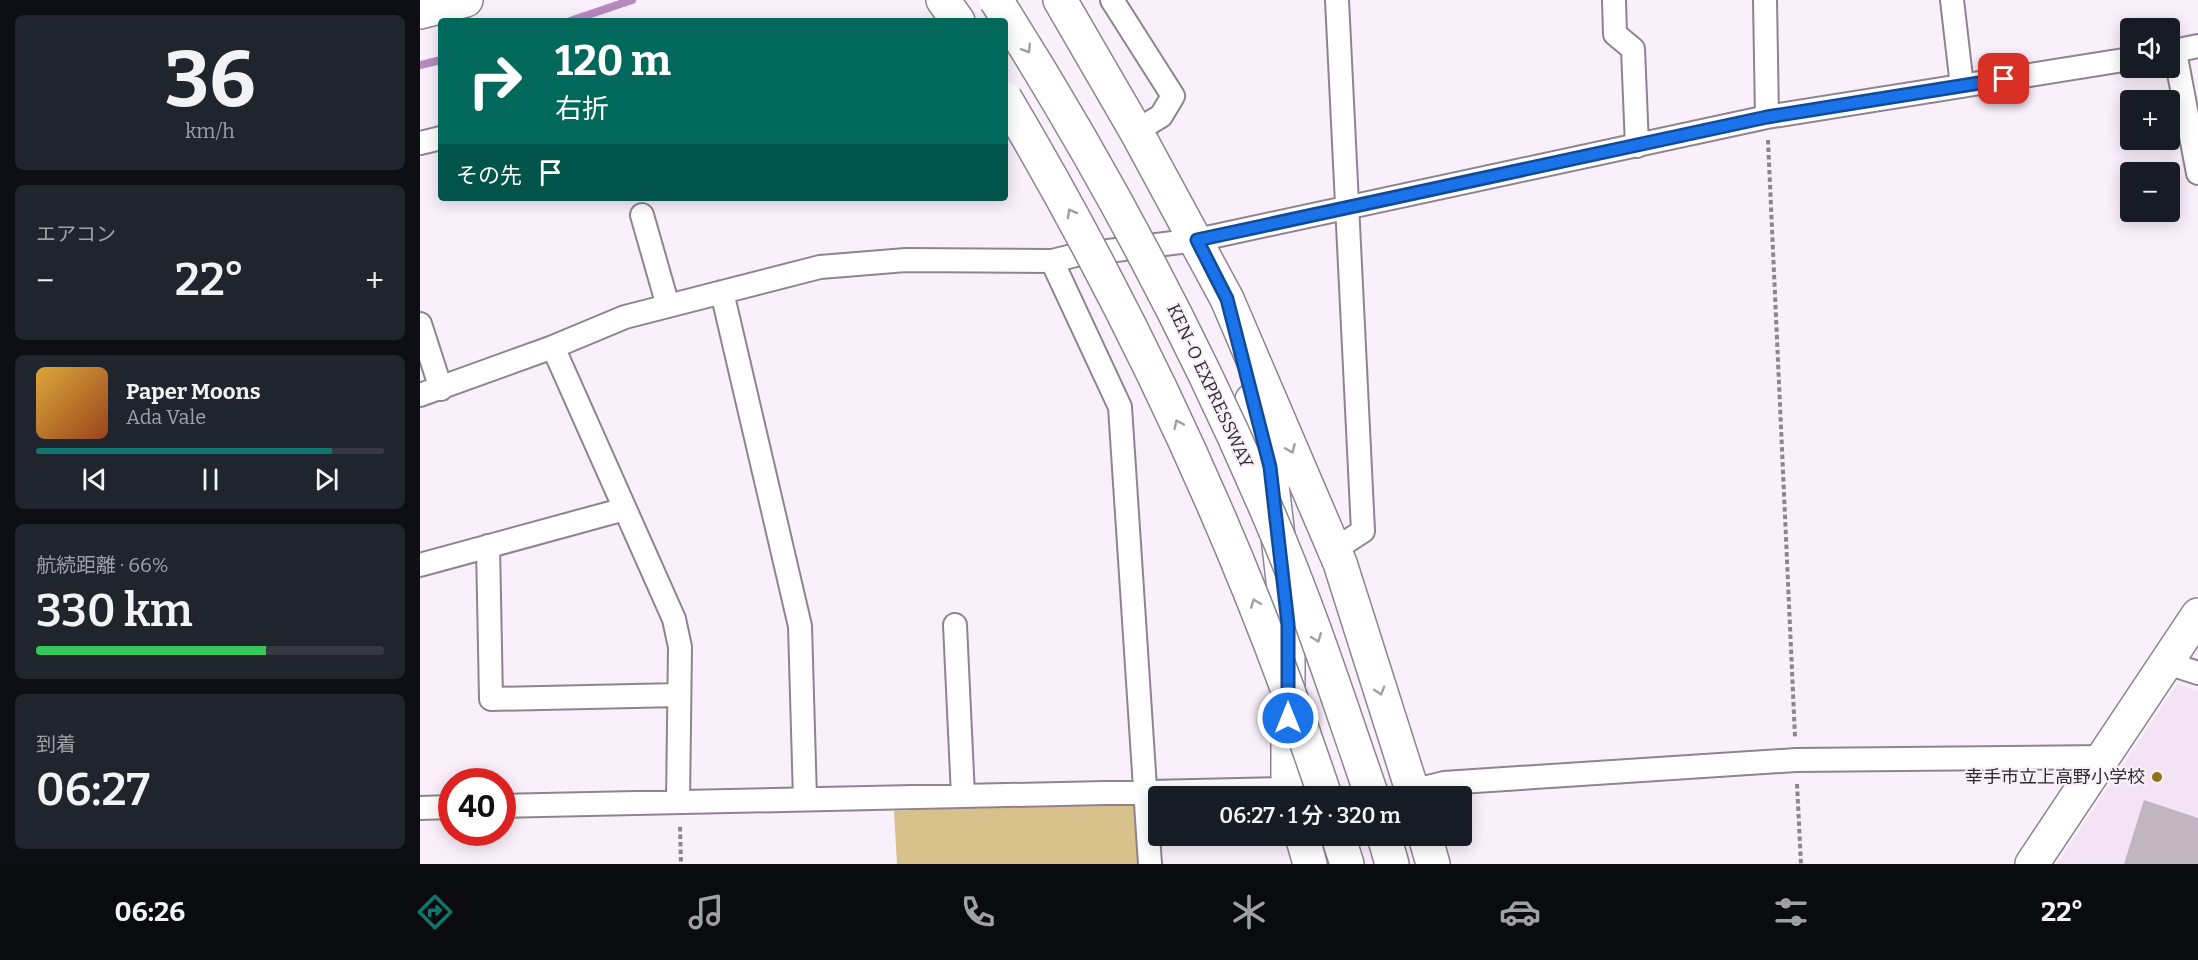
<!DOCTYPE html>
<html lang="ja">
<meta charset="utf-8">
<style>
body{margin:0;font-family:Bitter,"Noto Sans JP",serif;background:#20242c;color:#f1f3f6;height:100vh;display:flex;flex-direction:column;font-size:22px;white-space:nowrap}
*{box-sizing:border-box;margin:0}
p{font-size:20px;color:#9ea1a6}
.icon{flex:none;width:33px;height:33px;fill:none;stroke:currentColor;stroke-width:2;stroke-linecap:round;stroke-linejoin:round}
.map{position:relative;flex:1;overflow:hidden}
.details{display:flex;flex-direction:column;gap:15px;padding:15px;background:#0d0f14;width:420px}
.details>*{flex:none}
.hud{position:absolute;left:18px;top:18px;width:570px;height:183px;border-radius:6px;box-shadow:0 3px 15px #0003;background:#00695c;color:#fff;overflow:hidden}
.tools{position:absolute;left:1700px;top:18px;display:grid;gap:12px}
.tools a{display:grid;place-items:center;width:60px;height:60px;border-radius:6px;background:#171b24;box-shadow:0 3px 15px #0003;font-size:30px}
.speed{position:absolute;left:18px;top:768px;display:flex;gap:12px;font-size:30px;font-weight:700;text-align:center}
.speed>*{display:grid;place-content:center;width:78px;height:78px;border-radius:50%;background:#171b24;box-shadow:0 3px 15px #0003;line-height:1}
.speed .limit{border:9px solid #d22;background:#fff;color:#111}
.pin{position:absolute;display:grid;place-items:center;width:51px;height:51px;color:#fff;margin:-26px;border-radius:12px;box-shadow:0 3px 9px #0006}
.me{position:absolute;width:66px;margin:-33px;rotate:0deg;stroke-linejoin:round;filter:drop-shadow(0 0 4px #0008)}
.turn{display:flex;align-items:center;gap:21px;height:126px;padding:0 18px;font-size:27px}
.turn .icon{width:78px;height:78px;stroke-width:2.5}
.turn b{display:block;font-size:42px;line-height:51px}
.then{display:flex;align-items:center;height:57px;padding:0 18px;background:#0003;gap:12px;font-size:22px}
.big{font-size:45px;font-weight:600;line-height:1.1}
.details .card{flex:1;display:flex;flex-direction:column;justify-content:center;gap:9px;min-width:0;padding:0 21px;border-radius:9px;background:#20242c}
.details .dial{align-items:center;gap:0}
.dial b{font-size:78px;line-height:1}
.song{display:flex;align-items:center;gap:18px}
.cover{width:72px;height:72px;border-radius:9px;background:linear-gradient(135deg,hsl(40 70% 55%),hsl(20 70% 35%))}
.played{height:6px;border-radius:3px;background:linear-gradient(90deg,#0f766e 85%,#363941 85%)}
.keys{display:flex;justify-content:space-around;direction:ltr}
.heat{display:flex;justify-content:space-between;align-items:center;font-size:33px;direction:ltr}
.charge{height:9px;border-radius:4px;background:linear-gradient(90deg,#34c759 66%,#363941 0)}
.trip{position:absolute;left:728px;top:786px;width:324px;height:60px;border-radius:6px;background:#171b24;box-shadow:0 3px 15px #0003;font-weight:600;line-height:60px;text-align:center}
.tab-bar{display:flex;height:96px;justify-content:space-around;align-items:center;background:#090b0e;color:#9ea1a6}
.tab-bar .icon{width:42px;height:42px}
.tab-bar .active{color:#0f766e}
.tab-bar b{font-size:27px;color:#f1f3f6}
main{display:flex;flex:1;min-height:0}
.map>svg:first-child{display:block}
.built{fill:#f3e3f5}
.green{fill:#d9c18b}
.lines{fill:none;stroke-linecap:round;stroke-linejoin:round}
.stream{stroke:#b988c1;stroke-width:8}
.building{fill:#c0b5c1}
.street-casing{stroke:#8e848f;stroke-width:26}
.secondary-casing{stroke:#8e848f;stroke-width:36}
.primary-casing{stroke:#8e848f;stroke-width:36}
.highway-casing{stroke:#8e848f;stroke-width:36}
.path{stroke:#8c858c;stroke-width:4;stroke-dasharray:4.5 3;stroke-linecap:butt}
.street{stroke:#fff;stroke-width:22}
.secondary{stroke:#fff;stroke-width:33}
.primary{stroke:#fff;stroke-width:33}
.highway{stroke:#fff;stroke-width:33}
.highway-bridge-casing{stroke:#8e848f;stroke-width:36;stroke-linecap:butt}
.highway-bridge{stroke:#fff;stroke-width:33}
.oneway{stroke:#a1a0a1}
.route-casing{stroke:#114b97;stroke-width:15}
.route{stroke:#1a73e8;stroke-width:10}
.poi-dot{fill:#927117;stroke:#faf0fc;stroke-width:2}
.labels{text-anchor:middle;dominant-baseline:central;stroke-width:4.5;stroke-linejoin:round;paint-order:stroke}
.street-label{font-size:18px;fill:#2f2b2f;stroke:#faf0fc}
.poi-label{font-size:18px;fill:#2f2b2f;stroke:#faf0fc;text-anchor:end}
</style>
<main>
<section class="details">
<div class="card dial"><b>36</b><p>km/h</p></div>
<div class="card"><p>エアコン</p>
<div class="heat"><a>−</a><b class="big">22°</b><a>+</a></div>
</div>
<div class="card">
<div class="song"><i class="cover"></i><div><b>Paper Moons</b><p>Ada Vale</p></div></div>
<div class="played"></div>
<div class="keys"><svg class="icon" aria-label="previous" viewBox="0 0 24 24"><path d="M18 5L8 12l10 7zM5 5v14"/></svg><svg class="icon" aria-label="pause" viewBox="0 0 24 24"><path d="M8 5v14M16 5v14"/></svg><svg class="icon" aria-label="next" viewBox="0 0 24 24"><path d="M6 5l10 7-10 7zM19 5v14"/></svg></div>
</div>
<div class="card"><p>航続距離 · 66%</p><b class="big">330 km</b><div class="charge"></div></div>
<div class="card"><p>到着</p><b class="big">06:27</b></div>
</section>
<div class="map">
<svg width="1778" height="864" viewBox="0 0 1778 864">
<rect width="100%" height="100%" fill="#faf0fc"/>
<path class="built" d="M1757,684L1778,691V864H1637Z"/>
<path class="green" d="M707,800L718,810L719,864H477L474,811Z"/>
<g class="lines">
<path class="stream" d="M150,21L212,0
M0,65L21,60"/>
</g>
<path class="building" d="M1724,800L1778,818V864H1704Z"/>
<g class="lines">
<defs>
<path id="street" d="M692,0L753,96L741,116L716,131
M1194,0L1195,34L1213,49L1217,146
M1345,0L1347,117
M1532,0L1542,86
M1749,52L1778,46
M1755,52L1778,173
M0,143L21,138
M222,215L248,306
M632,261L700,407L730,864
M302,292L380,626L385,799
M0,324L21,389
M133,347L254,619L260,647L258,802
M0,395L133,347L205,317L400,267L486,260L632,261L656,255L777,240L1347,117L1710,59
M68,546L71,699L259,695
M914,550L943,531L917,0
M0,565L205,509
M535,625L543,796
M1747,663L1778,673
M992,791L1024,783L1376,760L1685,757
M82,806L868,789
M0,808L32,807"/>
<path id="secondary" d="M640,0L716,131L807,299L920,563L994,796
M832,400L850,467L868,624V789L870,796
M882,836L890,864
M1005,836L1013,864
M1612,864L1778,615"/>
<path id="primary" d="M0,12L46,0"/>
<path id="highway" d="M523,0L538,21
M918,836L927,864
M964,836L972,864"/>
</defs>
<use href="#street" class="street-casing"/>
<use href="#secondary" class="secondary-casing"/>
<use href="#primary" class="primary-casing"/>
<use href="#highway" class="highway-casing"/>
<path class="path" d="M1348,140L1375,737
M1377,784L1381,864
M260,827L261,864"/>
<use href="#street" class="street"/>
<use href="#secondary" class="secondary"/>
<use href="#primary" class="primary"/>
<use href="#highway" class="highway"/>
<defs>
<path id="highway-bridge" d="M576,0C681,165 774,339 851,520C890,610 920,704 952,796
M585,98C716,319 824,552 905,796"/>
</defs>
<use href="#highway-bridge" class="highway-bridge-casing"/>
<use href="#highway-bridge" class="highway-bridge"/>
</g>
<defs><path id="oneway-chevron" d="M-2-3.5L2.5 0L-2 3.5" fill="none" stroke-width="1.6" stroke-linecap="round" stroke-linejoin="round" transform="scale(1.5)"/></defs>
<g class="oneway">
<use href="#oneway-chevron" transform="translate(607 49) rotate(58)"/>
<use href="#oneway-chevron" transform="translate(651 213) rotate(-119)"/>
<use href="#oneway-chevron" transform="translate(758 424) rotate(-115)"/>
<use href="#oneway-chevron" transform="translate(871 449) rotate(67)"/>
<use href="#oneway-chevron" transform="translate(835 603) rotate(-111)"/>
<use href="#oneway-chevron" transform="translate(897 638) rotate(69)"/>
<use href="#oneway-chevron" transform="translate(960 691) rotate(73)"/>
</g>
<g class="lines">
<defs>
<path id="route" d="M868,718V624L850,467L807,299L777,240L1347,117L1584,79"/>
</defs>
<use href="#route" class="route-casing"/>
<use href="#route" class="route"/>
</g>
<circle class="poi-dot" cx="1737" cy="777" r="6"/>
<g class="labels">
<g class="street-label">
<text transform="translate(790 386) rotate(65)">KEN-O EXPRESSWAY</text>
</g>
<g class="poi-label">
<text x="1725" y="777">幸手市立上高野小学校</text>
</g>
</g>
</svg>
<div class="tools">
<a><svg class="icon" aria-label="sound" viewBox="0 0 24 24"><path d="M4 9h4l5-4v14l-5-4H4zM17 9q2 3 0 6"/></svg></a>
<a>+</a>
<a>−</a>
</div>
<div class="speed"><div class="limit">40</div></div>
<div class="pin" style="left:1584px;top:79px;background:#d93025"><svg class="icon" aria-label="arrive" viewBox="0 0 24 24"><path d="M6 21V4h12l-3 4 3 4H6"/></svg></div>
<svg class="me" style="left:868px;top:718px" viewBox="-20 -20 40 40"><circle r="17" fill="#1a73e8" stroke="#fff" stroke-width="3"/><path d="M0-11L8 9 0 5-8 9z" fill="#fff"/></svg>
<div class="trip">06:27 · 1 分 · 320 m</div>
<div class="hud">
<div class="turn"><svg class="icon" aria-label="right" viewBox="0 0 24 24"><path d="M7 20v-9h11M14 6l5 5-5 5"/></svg><div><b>120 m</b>右折</div></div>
<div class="then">その先<svg class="icon" aria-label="arrive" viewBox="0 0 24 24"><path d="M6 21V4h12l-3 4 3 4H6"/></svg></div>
</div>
</div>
</main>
<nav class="tab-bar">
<b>06:26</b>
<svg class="icon active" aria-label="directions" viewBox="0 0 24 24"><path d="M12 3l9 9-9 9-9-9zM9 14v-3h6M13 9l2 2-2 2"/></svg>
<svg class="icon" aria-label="music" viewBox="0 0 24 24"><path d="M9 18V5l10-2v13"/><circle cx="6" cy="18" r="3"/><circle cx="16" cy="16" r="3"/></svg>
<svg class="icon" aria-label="phone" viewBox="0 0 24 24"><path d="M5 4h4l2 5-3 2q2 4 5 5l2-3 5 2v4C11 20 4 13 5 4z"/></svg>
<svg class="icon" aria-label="climate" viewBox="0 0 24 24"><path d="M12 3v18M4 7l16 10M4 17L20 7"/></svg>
<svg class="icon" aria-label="car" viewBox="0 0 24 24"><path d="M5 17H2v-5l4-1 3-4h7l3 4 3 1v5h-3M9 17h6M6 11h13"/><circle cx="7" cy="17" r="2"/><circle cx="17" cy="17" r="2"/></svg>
<svg class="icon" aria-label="filters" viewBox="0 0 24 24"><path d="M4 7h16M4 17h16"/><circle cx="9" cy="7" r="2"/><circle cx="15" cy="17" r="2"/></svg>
<b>22°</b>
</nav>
